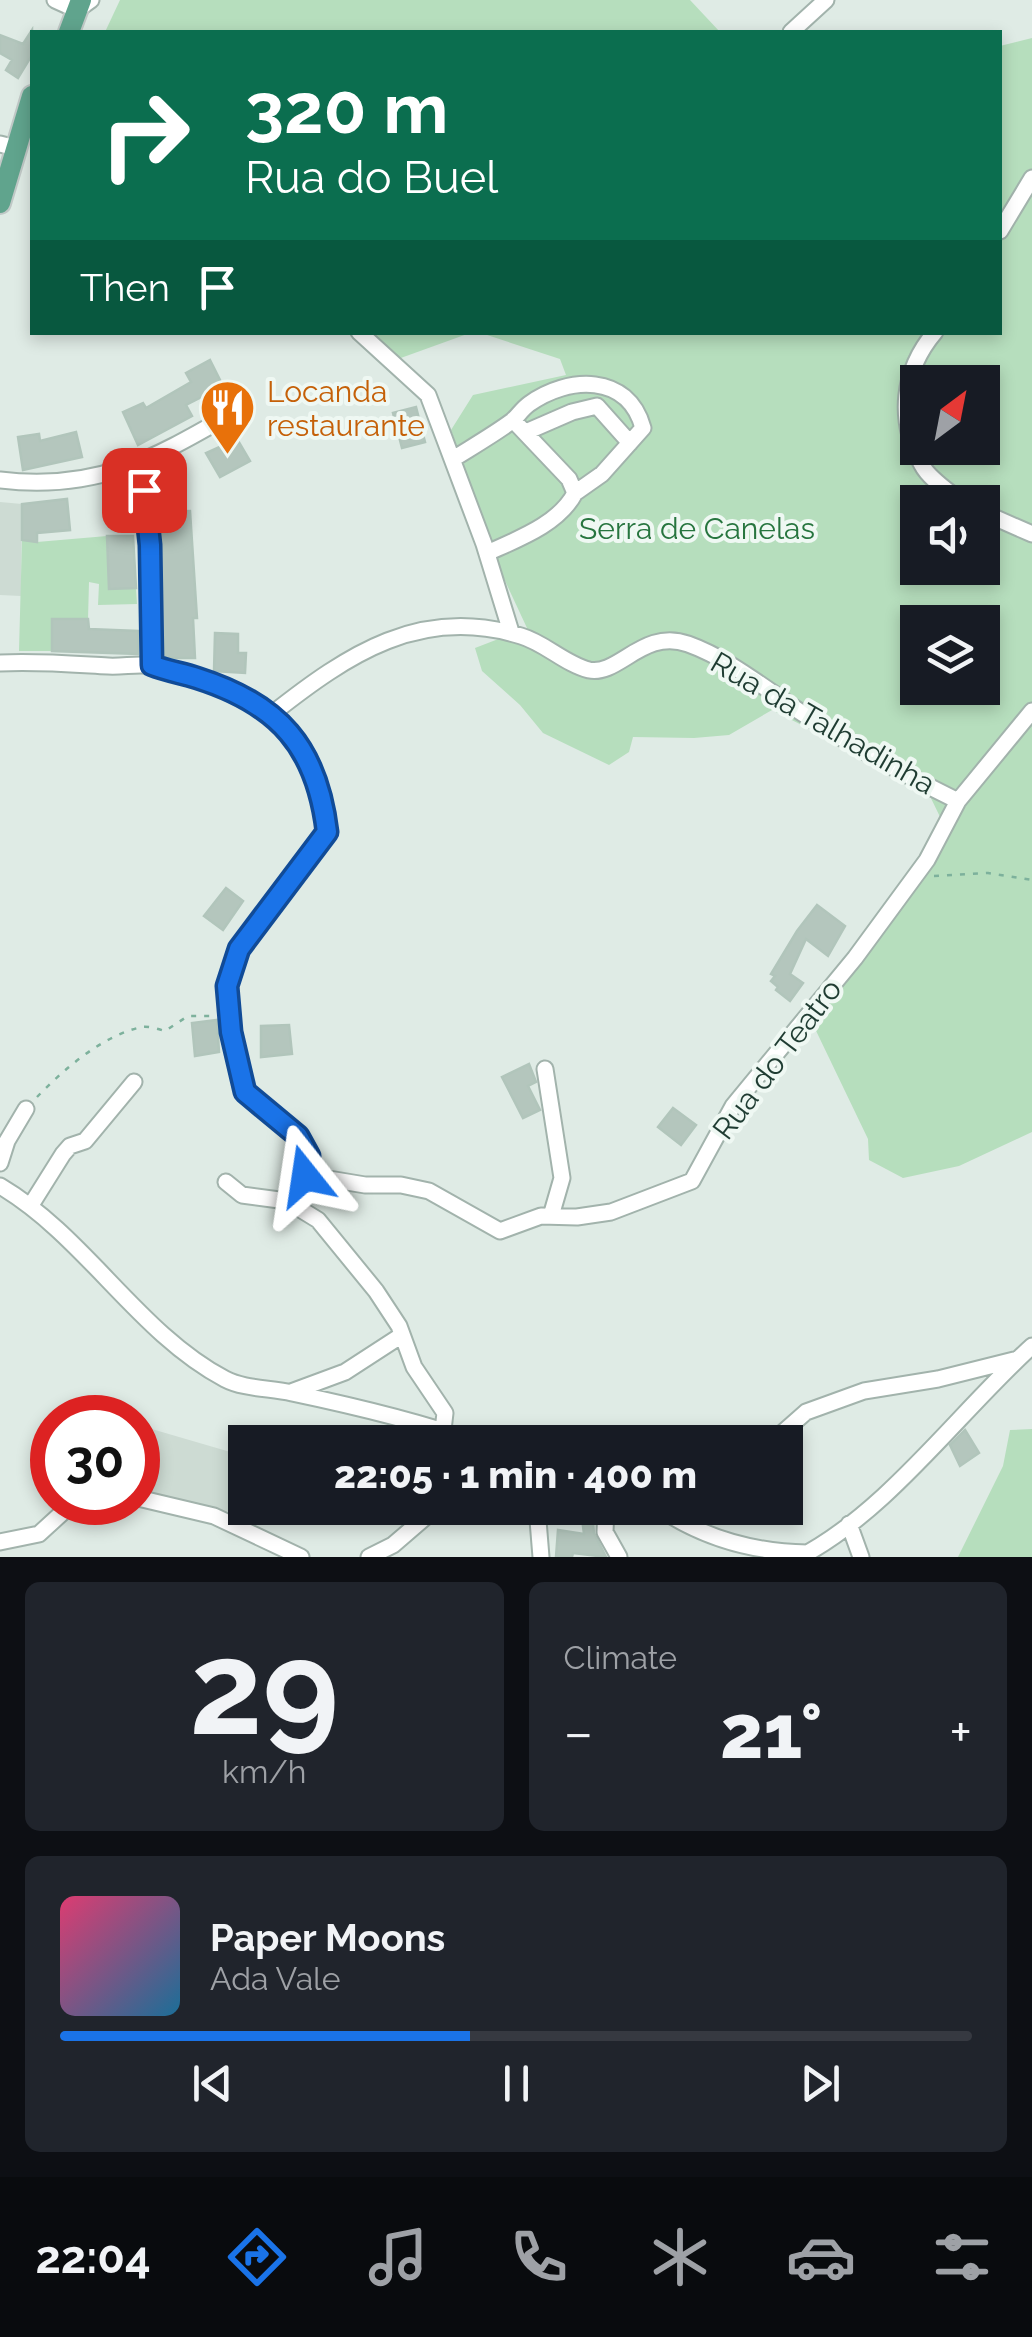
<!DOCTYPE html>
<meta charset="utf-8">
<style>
body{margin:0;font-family:Raleway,sans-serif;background:#20242c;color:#f1f3f6;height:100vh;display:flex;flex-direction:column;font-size:38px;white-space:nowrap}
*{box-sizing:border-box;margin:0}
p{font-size:32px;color:#9ea1a6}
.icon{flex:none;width:55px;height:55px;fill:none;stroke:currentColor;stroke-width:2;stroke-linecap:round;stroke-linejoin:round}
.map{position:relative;height:1557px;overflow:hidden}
.details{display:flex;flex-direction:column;gap:25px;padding:25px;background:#0d0f14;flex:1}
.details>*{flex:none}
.banner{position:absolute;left:30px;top:30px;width:972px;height:305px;border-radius:0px;box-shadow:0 5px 15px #0003;background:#0b6e4f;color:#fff;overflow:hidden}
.needle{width:65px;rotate:32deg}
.tools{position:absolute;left:900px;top:365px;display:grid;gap:20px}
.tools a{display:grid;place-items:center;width:100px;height:100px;border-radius:0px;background:#171b24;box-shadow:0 5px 15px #0003;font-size:50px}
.speed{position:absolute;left:30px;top:1395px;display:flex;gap:20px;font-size:50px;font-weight:700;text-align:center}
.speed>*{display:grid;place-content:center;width:130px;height:130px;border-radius:50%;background:#171b24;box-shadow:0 5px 15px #0003;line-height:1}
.speed .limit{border:15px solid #d22;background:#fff;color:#111}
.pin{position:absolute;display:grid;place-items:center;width:85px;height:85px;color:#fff;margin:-42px;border-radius:20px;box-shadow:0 5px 15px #0006}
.me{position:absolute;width:110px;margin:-55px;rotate:345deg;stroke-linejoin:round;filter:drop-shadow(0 0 8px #0008)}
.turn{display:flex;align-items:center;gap:35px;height:210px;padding:0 50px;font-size:45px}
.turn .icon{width:130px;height:130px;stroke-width:2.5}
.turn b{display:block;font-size:70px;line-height:85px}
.then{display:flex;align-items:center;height:95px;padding:0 50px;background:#0003;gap:20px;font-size:38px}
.big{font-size:75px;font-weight:800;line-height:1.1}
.details .widget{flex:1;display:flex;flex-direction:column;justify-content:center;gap:15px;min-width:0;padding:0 35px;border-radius:15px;background:#20242c}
.details .dial{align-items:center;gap:0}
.dial b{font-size:130px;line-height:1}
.song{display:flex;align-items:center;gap:30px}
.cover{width:120px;height:120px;border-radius:15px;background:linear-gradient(135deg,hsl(340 70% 55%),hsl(200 70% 35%))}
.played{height:10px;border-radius:5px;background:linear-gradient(90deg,#1a73e8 45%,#363941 45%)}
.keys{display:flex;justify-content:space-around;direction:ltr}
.heat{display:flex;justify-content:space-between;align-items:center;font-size:55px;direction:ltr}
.details .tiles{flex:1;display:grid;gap:25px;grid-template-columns:1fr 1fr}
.widget:last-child{grid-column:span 2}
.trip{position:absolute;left:228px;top:1425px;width:575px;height:100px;border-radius:0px;background:#171b24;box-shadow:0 5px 15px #0003;font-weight:800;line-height:100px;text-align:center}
.dock{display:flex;height:160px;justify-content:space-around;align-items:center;background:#090b0e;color:#9ea1a6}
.dock .icon{width:70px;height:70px}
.dock .active{color:#1a73e8}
.dock b{font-size:45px;color:#f1f3f6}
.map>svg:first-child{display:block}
.built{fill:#cddbd3}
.green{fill:#b6debd;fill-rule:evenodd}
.building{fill:#b4c6bd;stroke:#b1c5bb;stroke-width:2.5}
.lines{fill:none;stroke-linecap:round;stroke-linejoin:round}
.minor-casing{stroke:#a2b3ac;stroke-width:19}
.major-casing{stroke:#c0c8c6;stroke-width:24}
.path{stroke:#7db19c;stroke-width:2.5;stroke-dasharray:5 8;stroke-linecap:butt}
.minor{stroke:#fff;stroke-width:15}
.major{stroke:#60a48d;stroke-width:20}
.route-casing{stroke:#114b97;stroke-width:25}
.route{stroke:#1a73e8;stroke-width:18}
.labels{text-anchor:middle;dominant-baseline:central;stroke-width:8;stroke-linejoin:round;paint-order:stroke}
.food-label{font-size:30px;fill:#c56008;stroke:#eff8f3;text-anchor:start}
.park-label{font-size:30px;fill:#27753f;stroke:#eff8f3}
.street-label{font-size:30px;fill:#1f3c32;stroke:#eff8f3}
</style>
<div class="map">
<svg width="1032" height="1557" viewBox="0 0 1032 1557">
<rect width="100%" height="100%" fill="#dfebe5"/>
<path class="built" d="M0,502L22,504L21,596L0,595Z
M138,1425L244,1456L227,1514L138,1492Z"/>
<path class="green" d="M120,0H690L720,32H105Z
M1032,38V1132L959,1166L903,1178L869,1160L868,1139L807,1012L944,825L926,788L772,710L729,735L694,738L633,737L629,752L609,765L543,733L520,705L482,671L475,648L527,628L500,570L451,430L473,395L566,375L560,359L481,333L1000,332V46ZM918,382H982V448H918ZM918,502H982V568H918ZM918,622H982V688H918Z
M367,333H470L398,359Z
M107,536L109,589L136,588L137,604L98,605L99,584L89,582L88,619H52V651H19L22,540L37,542Z
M1032,1429V1557H958L1003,1466L1010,1430Z"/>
<path class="building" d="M32,30V55L18,78L6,70L12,60L0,53V35L23,44Z
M210,360L223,386L186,405L192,416L138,445L123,412L143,403L146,408L191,382L186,373Z
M416,407L425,442L402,448L393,413Z
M76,432L82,457L23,470L18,437L39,434L40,441Z
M237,439L250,461L220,477L206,453Z
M67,499L70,530L37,533V542L22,540V504Z
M190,511L197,618H193L195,658H169L164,657L158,512Z
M107,536H133L136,588L109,589Z
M52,619H88L89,629L138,631V654L52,651Z
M215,633L238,634V653H246L245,673L214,671Z
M226,888L243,901L223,930L204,916Z
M817,905L845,926L828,956L806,939L790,974L803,983L790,1001L776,990L778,987L771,981L775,976L771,974L797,931Z
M217,1020L219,1052L195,1056L192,1023Z
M289,1025L292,1054L261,1057V1026Z
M529,1064L536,1082L528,1086L540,1110L523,1118L502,1077Z
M673,1108L696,1125L681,1145L658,1127Z
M965,1430L979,1453L960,1466L950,1445Z
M585,1508H595V1513L592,1511L594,1533L606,1557L573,1553L572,1557H556L558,1530L584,1534L581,1510L588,1509Z"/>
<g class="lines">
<defs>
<path id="minor" d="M55,0L77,10L91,0
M791,32L826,0
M0,144L16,148
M1000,231L1032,178
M359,332L428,395L484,544L511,632
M935,332C902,371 897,420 922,465C929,479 950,492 962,502
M526,432L572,412L597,406L630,443
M453,459C472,447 493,435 512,421C518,416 522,409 529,404C568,376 628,373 643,428L602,474L575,493
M141,463L150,545L152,665
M0,480C100,492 156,457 240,409
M982,512L1032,534
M487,553C518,539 559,524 575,493L569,479L513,420
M0,663C36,661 72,664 108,666C123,667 140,663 154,666C254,691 314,723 327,832C300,874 235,939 227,984C225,1002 236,1073 244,1090C247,1095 256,1101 261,1105C305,1141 324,1148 287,1201
M272,714C348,654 421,605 521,636C545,643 565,664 589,670C619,676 643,628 688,644C730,659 768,691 805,715C854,747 905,775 958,801
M545,1069L562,1178L551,1216
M0,1163L7,1141L26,1109
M305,1175L365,1185H401L429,1191L500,1231L541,1216L577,1217L611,1212L692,1181L733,1106L855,958L927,860L958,801L1032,711
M226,1182L242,1195L287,1201L318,1220L376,1291L399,1326L414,1367L445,1413L443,1430
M0,1186C86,1237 138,1333 225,1379C244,1389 271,1388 292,1393C354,1406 418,1421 477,1442
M31,1205L63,1154L70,1146L85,1141L134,1082
M291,1392L345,1372L402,1335
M772,1442L806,1412L864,1391L938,1379L1014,1360
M138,1498L214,1516L301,1557
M537,1508L541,1557
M606,1508L605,1532L619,1557
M659,1508C703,1538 753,1552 807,1553
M849,1524L861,1557
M0,1542L39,1534L74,1502
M369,1557L393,1545L436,1508
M800,1557C887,1512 959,1412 1032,1346"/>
<path id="major" d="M69,32L81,0
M0,203L32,96"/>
</defs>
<use href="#minor" class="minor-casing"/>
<use href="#major" class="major-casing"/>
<path class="path" d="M934,876L988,873L1032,880
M37,1097C64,1069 103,1035 142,1027C149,1026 158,1029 165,1031L188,1016H212"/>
<use href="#minor" class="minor"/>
<use href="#major" class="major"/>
</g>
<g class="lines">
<defs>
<path id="route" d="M144,490L150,545L152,665C167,671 182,673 197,678C279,704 317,747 327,832L239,949L227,986L231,1032L245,1092L298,1136L309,1156L305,1176"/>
</defs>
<use href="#route" class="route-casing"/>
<use href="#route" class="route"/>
</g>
<defs>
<symbol id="restaurant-pin" viewBox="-11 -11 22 30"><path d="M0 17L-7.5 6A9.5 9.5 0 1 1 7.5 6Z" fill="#e8710a" stroke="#eff8f3"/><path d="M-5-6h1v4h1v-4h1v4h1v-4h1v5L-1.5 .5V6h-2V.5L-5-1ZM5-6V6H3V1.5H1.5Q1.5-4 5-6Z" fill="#fff"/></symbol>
</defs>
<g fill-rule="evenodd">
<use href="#restaurant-pin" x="196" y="376" width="63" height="86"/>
</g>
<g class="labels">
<g class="food-label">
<text x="267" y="391">Locanda<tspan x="267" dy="34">restaurante</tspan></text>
</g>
<g class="park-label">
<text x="697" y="528">Serra de Canelas</text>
</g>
<g class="street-label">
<text transform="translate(823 723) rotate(30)">Rua da Talhadinha</text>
<text transform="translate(777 1059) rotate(-53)">Rua do Teatro</text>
</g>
</g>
</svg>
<div class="tools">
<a><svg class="needle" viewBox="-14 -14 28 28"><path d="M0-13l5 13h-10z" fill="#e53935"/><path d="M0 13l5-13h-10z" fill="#9ea1a6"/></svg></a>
<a><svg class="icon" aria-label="sound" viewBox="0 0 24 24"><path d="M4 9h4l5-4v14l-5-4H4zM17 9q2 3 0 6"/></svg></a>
<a><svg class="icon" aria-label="layers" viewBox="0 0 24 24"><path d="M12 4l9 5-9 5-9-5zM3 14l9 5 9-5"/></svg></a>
</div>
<div class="speed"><div class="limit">30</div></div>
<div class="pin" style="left:144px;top:490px;background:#d93025"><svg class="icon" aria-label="arrive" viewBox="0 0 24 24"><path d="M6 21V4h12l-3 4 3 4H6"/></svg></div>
<svg class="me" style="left:305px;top:1176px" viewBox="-20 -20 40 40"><path d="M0-17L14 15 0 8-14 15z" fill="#1a73e8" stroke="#fff" stroke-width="4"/></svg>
<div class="trip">22:05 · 1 min · 400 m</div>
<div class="banner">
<div class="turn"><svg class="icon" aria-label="right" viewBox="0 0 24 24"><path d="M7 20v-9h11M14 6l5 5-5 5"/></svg><div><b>320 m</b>Rua do Buel</div></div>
<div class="then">Then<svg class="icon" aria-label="arrive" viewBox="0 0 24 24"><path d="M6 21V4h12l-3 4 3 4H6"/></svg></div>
</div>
</div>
<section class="details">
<div class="tiles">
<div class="widget dial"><b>29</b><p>km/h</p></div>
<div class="widget"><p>Climate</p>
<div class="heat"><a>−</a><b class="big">21°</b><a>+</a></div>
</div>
<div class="widget">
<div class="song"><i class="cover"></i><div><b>Paper Moons</b><p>Ada Vale</p></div></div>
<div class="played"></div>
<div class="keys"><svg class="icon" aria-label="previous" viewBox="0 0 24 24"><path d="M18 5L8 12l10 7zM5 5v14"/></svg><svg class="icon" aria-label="pause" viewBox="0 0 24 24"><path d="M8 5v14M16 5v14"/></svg><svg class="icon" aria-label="next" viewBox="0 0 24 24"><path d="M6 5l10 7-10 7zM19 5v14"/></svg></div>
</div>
</div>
</section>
<nav class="dock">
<b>22:04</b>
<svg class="icon active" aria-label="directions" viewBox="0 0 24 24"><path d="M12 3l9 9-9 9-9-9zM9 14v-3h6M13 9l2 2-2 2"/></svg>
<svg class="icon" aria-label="music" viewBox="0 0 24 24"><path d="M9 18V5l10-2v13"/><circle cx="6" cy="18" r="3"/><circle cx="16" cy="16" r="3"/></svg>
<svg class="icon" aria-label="phone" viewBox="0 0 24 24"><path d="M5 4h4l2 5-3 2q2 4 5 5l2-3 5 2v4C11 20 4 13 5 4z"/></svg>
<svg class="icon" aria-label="climate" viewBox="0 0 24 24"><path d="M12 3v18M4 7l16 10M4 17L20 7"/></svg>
<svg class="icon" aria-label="car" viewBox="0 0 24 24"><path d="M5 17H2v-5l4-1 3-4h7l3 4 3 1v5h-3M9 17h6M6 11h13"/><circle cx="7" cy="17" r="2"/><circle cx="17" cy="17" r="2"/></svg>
<svg class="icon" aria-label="filters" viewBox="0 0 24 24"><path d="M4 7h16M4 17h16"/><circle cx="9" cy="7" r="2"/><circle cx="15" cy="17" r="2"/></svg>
</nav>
